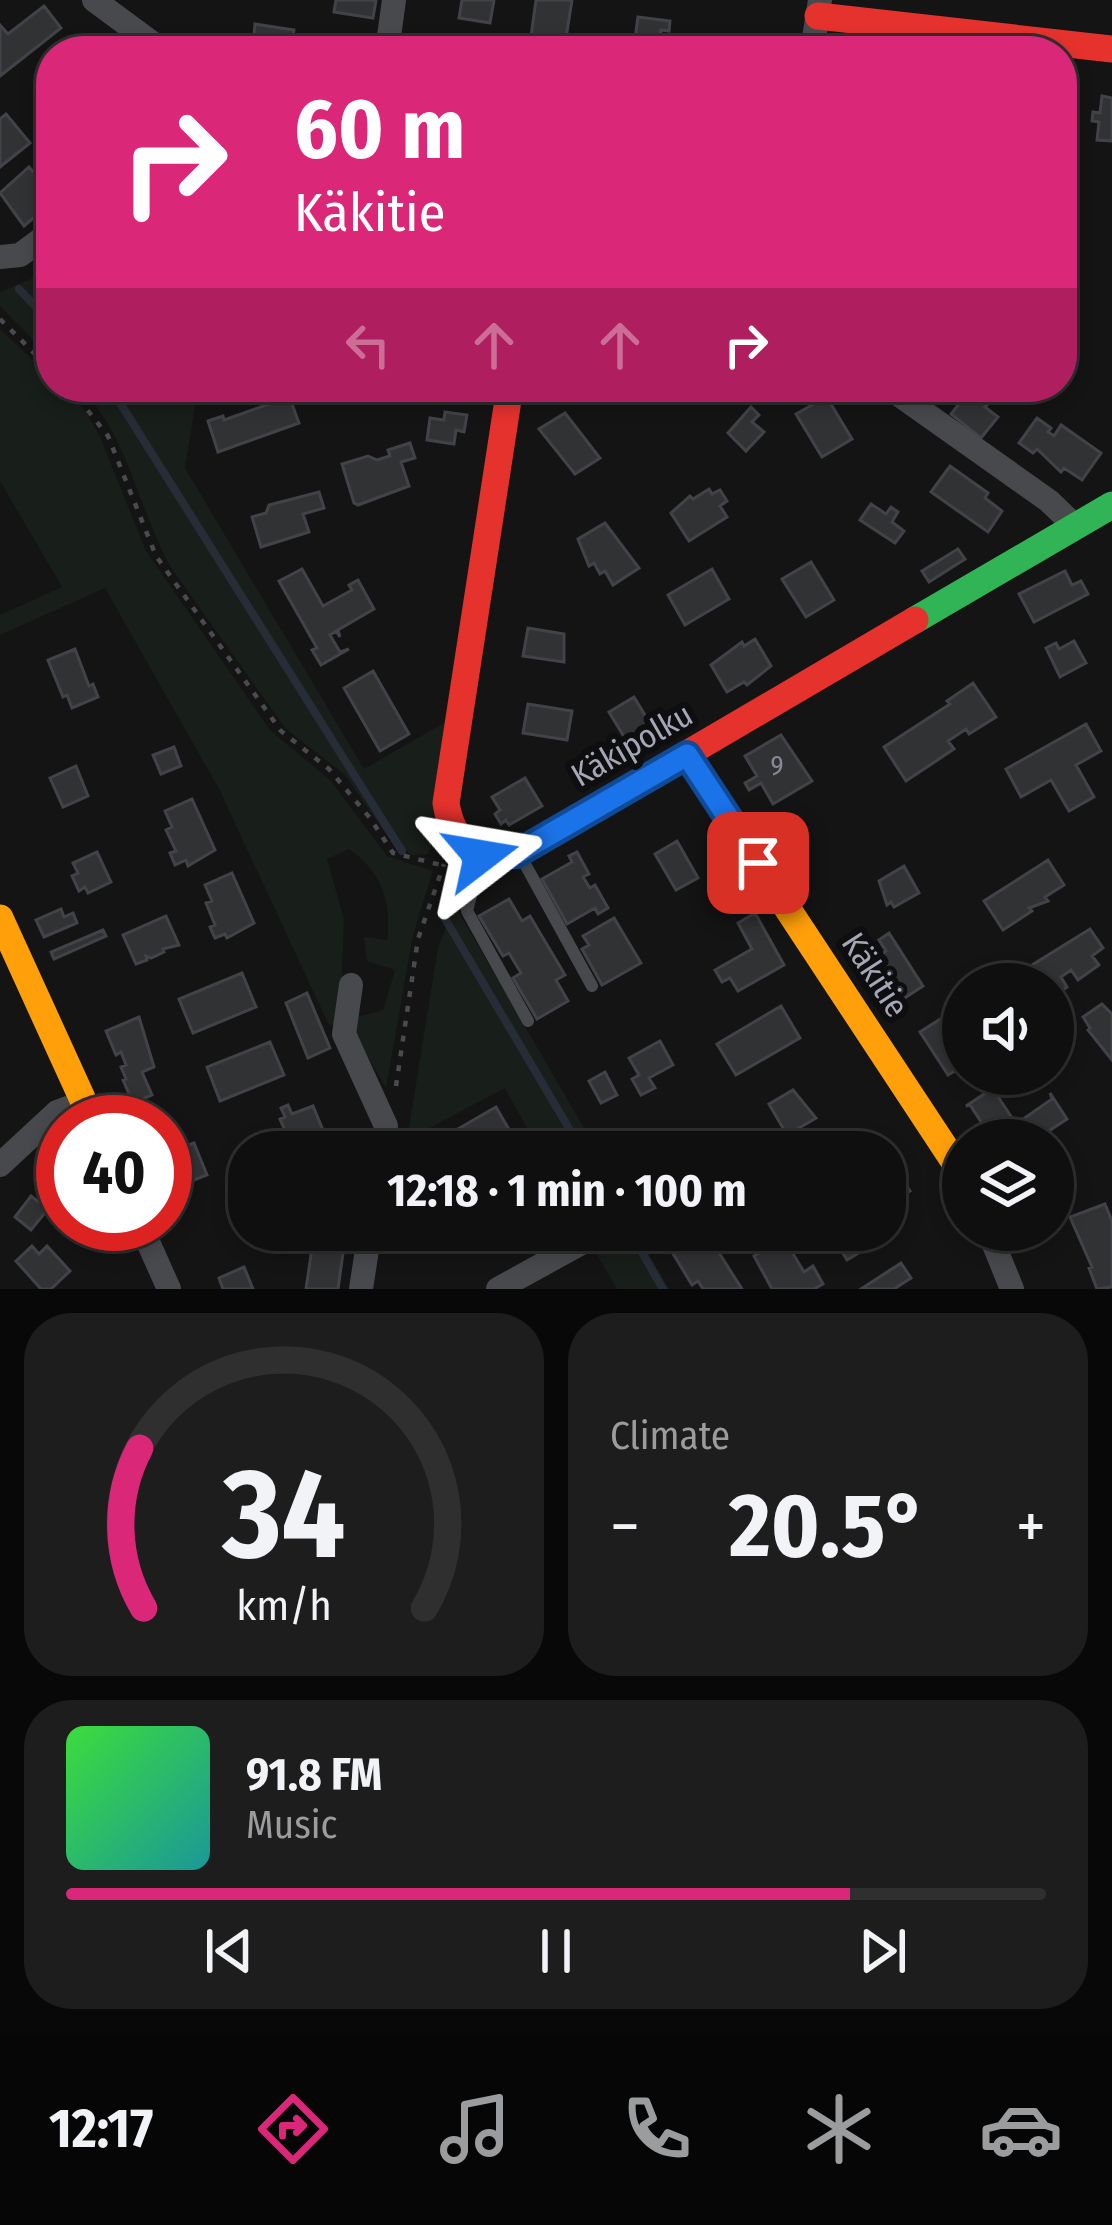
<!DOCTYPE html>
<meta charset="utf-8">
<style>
body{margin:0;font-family:"Fira Sans Condensed",sans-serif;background:#1d1d1d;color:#f1f3f6;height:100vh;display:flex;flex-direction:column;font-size:45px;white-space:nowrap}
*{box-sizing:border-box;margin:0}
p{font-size:39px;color:#9b9c9e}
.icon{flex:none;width:66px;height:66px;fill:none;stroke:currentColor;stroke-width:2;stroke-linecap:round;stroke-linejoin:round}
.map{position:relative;height:1289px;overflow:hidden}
.panel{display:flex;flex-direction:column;gap:24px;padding:24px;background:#080808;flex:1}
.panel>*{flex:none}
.top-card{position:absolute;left:36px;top:36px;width:1041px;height:366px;border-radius:48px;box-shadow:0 6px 18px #0003,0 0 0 3px #2f2f2f;background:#db2777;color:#fff;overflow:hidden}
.buttons{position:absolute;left:942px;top:963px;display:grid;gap:24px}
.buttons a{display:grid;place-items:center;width:132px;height:132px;border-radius:50%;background:#0f0f0f;box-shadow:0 6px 18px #0003,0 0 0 3px #2f2f2f;font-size:60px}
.speed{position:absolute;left:36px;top:1095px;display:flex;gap:24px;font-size:60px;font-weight:700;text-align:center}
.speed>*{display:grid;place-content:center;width:156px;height:156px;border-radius:50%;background:#0f0f0f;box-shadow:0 6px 18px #0003,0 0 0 3px #2f2f2f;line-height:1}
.speed .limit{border:18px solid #d22;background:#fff;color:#111}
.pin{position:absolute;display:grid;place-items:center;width:102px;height:102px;color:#fff;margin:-51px;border-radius:24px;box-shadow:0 6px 18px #0006}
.me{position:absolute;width:132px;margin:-66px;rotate:76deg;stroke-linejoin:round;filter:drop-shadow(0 0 9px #0008)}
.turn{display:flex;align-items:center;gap:42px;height:252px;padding:0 60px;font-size:54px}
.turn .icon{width:156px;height:156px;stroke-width:2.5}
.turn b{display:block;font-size:84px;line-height:102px}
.lanes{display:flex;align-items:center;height:114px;padding:0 60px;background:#0003;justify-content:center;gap:60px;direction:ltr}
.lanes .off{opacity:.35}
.big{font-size:90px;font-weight:700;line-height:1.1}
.panel .widget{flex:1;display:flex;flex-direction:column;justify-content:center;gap:18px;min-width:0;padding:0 42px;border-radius:48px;background:#1d1d1d}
.panel .dial{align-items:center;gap:0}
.dial svg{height:312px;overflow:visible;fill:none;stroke:#2f2f2f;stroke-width:7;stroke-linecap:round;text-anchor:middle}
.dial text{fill:#f1f3f6;stroke:none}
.song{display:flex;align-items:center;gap:36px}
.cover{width:144px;height:144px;border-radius:18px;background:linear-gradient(135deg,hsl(120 70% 55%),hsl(180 70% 35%))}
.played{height:12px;border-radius:6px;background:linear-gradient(90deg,#db2777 80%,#2f2f2f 80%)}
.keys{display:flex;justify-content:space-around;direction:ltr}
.heat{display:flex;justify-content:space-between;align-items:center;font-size:66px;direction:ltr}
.panel .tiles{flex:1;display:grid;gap:24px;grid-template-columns:1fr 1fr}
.widget:last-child{grid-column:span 2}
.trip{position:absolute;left:228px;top:1131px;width:678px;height:120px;border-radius:48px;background:#0f0f0f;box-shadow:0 6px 18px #0003,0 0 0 3px #2f2f2f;font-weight:700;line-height:120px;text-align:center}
.tabs{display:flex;height:192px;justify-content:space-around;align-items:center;background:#060606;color:#9b9c9e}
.tabs .icon{width:84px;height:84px}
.tabs .active{color:#db2777}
.tabs b{font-size:54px;color:#f1f3f6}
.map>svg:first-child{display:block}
.green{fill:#181e1a}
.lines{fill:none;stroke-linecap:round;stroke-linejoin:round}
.stream{stroke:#272d36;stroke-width:8}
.building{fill:#313234;stroke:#424348;stroke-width:3}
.path{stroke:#4a4a4f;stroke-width:4.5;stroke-dasharray:6 9;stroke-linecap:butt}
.lane{stroke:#48494d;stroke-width:12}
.street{stroke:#48494d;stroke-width:24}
.fast{stroke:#30b455;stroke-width:27}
.slow{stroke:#ff9f0a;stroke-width:27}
.jam{stroke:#e5322d;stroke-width:27}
.route-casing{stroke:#114b97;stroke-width:30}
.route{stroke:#1a73e8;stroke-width:21}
.labels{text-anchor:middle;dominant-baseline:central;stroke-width:12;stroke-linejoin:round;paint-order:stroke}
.number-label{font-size:27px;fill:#878a96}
.street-label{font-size:33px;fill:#a4a7b6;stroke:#0e0e10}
</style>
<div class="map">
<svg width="1112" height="1289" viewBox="0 0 1112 1289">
<rect width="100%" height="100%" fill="#141414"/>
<path class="green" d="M51,264V358L0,306V292L31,279Z
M0,329L51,377V387H61L85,410L100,437L146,551L270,730L331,781L387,856L433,871L413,935L386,1088L353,1031L354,1018L383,1010L395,970L367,961L364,937L387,940C392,902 381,871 349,849L327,859L344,919L340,1024L329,1025L219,789L105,588L0,635V615L62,587L0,481Z
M80,387H198L185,468L364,769L444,723L433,842L428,854L412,855L388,837L345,775L285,728L172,569C138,510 129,437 80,387Z
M455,906L598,1152H540L505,1088L407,1140L438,948Z
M631,1230H635L669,1289H617L594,1250Z"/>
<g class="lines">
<path class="stream" d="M19,289L51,323
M110,387L402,851
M444,917L583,1152
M629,1230L663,1289"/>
</g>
<path class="building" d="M336,0H376L373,18L334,12Z
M462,0H494L490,23L459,18Z
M536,0H572L564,51H529Z
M44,6L61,28L0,76V25L8,34Z
M638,17L670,21L669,31L661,30L659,49L634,46Z
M255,24L294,30L290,51H246L248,35L254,36Z
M1102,96L1112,98V141L1097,140L1099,122L1092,121L1093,112L1100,113Z
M6,114L30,143L0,167V119Z
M29,167L51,193V203L24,226L0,193Z
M802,387H817L824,398L826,396L852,439L822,457L796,414L812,405Z
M288,393L299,423L218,452L208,421L223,416L224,420L275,402L273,398Z
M966,395L974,401L979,395L989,403L985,407L998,417L981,438L951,414Z
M751,407L759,415L752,422L764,432L746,451L728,433Z
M445,412L467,415L464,432L456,430L454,444L427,440L430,418L444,420Z
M565,413L600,458L575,474L539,429Z
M1037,418L1051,428L1048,432L1054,436L1061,425L1101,453L1082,480L1064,468L1061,472L1037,449L1033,453L1019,443Z
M410,443L415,458L401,462L409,486L358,505L354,503L342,464L368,456L377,460L390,456L388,450Z
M950,466L988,493L985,498L1002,511L988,532L931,492Z
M709,489L712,494L720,490L727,501L720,506L727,517L689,541L671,513L690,496L693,499Z
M319,492L324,508L303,514L309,532L261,547L252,517L266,513L269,505Z
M871,504L886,514L891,507L898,512L892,522L904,531L895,543L860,520Z
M605,523L639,568L613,585L605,571L600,574L594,563L589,566L578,539Z
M958,549L965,559L929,582L922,571Z
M811,562L834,600L806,617L782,579Z
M302,569L323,606L352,590L349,585L358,580L374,609L338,630L340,637L336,631L330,635L340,652L349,649L321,665L312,650L317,648L279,581Z
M712,569L729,599L685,625L668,595Z
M1065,571L1072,585L1081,581L1088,594L1034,622L1019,594Z
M528,628L564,634V662L523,656Z
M755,639L771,666L747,685L744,682L727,692L711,665L742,642L744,646Z
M1074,641L1086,663L1060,677L1046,648L1056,643L1059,649Z
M75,649L89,686L93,684L98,697L72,708L67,695L63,697L48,660Z
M373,671L409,734L380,751L344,688Z
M973,683L996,717L969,734L966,729L948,741L954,749L906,781L884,747L950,704L947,701Z
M634,697L651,725L626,740L609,712Z
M528,704L572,711L567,740L523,733Z
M1086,724L1101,751L1076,765L1094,797L1069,811L1051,780L1021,797L1006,769Z
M781,735L812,781L773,804L761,783L749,790L745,783L757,776L745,756Z
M174,747L181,766L161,774L153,755Z
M76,766L88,796L63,807L50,778Z
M525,778L542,806L509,825L506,820L501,824L495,814L500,810L492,797Z
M192,799L215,850L188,866L186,860L175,865L170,853L176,851L166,830L172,827L165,811Z
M677,841L698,878L676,890L655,854Z
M97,852L111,882L88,893L85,887L79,891L72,876L78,873L73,863Z
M577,852L589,874L583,877L590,888L595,885L608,908L598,914L595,908L567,924L542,879L572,862L569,856Z
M1048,860L1064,885L1045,897L1048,901L1029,908L1032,911L1003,930L984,901Z
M904,866L919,893L894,907L891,902L887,905L879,881Z
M232,873L254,923L227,938L225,934L215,938L210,927L215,925L206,903L212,901L205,885Z
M509,899L522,921L530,916L565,975L556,980L568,1001L537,1019L513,978L521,973L509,953L503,956L479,916Z
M61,909L64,917L73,913L77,923L44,937L36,920Z
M755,913L784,965L738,991L730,978L722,982L715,970L752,949L738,923Z
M166,916L179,945L163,949L164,952L151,958L146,956L147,960L136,964L123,935Z
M614,918L641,963L602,985L582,949L589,945L583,936Z
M1090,929L1103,948L1092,956L1099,965L1078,980L1071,970L1061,977L1067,987L1053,997V984H1034L1024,970Z
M103,930L106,936L54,959L51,952Z
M889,933L923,986L894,1005L867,964L886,951L879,940Z
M242,973L256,1007L193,1033L179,999Z
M307,993L330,1048L308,1058L286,1003Z
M1102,1004L1112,1014V1060L1088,1030L1090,1028L1083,1017Z
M781,1006L800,1038L736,1075L717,1044Z
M945,1016L963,1044V1066L948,1075L920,1032Z
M139,1017L154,1067L142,1072L152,1095L133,1103L123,1080L126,1079L121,1067L126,1065L121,1052L116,1055L106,1031Z
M660,1041L673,1065L649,1078L655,1088L641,1095L632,1079L639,1075L629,1058Z
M270,1042L284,1075L220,1101L207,1067Z
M605,1072L617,1095L601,1103L589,1081Z
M996,1086L993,1089L1016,1124L1052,1099L1050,1093L1067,1119L1035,1140H993L970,1105L966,1106Z
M793,1090L816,1118L787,1135L769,1104Z
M288,1105L292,1114L313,1106L332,1152H294L280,1119L285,1117L281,1108Z
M496,1107L522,1152H418Z
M194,1143L207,1175L171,1189L165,1174V1154Z
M894,1166L910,1191L885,1207V1172Z
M31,1196L48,1209L31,1230L15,1217Z
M1105,1204L1112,1221V1287L1097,1289L1089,1268L1092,1267L1070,1217Z
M699,1230L710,1247L714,1245L742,1289H703L698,1281L692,1285L669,1247Z
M788,1230H793L802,1246L792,1252L804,1272L813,1266L823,1284L814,1289H772L754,1256L781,1240L779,1235Z
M845,1230H850L862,1251L847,1260L833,1237Z
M313,1241L344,1246L338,1289H306Z
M32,1246L39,1254L47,1246L70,1271L51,1289H41L16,1261Z
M901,1263L911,1278L894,1289H861Z
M244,1267L253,1289H223L219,1278Z"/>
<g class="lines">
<path class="path" d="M0,319L51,370
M69,387L108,436L156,556L281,731L329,769L370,818L393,853L441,865
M396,1086L418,939L444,864"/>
<path class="lane" d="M520,855L592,986
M481,856L467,911L528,1021"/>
<path class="street" d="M94,0L163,51
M387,51L394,0
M812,51L820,0
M0,257L20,255L51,232
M888,387L1049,501L1075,526
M351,985L344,1034L386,1126L382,1152
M0,1165L57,1112L84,1102
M140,1224L169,1289
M988,1230L1012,1289
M361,1289L370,1230
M498,1289L605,1230"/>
<path class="fast" d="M915,620L1112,505"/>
<path class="slow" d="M687,756L963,1175
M0,918L93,1122"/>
<path class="jam" d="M818,16L1112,49
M510,387L446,803C453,846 476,858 518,853L915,620"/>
</g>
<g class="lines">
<defs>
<path id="route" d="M481,856L516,854L687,755L758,863"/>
</defs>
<use href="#route" class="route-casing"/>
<use href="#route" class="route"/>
</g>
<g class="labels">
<g class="number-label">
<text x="777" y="766">9</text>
</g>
<g class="street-label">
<text transform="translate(632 745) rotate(-30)">Käkipolku</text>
<text transform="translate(875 975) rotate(57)">Käkitie</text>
</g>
</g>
</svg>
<div class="buttons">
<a><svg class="icon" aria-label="sound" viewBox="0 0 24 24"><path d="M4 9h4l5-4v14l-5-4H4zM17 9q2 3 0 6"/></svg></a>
<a><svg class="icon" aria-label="layers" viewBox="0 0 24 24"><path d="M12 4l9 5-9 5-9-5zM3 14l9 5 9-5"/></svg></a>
</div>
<div class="speed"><div class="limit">40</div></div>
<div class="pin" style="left:758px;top:863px;background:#d93025"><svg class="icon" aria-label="arrive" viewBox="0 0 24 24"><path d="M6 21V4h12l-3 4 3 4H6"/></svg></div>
<svg class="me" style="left:481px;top:856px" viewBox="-20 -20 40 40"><path d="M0-17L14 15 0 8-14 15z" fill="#1a73e8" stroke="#fff" stroke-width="4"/></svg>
<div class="trip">12:18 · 1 min · 100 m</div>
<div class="top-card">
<div class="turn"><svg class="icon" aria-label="right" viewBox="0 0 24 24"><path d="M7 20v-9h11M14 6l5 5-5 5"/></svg><div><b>60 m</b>Käkitie</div></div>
<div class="lanes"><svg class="icon off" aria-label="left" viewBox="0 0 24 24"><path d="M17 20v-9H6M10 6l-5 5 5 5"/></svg><svg class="icon off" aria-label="ahead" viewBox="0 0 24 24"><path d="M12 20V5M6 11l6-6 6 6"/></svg><svg class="icon off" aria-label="ahead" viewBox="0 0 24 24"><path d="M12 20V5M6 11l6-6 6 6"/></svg><svg class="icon" aria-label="right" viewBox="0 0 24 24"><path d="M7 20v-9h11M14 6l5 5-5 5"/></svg></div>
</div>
</div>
<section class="panel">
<div class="tiles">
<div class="widget dial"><svg viewBox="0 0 100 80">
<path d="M14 69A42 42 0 1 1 86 69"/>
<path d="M14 69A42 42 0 0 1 13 28" stroke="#db2777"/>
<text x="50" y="56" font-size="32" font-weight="700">34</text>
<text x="50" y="72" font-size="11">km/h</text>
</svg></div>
<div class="widget"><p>Climate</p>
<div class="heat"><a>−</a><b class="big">20.5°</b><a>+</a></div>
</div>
<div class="widget">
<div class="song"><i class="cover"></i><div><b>91.8 FM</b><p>Music</p></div></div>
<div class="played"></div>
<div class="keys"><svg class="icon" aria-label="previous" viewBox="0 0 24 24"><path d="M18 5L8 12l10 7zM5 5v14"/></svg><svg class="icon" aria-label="pause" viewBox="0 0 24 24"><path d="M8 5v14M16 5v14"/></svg><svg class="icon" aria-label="next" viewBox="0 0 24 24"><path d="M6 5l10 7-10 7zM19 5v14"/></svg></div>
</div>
</div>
</section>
<nav class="tabs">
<b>12:17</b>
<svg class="icon active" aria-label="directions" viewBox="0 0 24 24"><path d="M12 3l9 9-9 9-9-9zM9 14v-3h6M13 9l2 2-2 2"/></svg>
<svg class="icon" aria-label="music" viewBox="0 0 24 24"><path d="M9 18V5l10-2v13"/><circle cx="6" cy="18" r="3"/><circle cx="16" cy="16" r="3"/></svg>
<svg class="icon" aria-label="phone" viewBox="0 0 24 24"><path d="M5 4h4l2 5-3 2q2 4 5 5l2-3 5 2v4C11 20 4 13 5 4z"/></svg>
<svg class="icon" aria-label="climate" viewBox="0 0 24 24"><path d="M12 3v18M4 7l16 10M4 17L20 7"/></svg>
<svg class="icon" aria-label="car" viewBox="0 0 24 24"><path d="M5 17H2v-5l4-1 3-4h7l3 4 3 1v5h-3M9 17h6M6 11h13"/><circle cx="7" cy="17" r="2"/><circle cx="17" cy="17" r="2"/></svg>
</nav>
